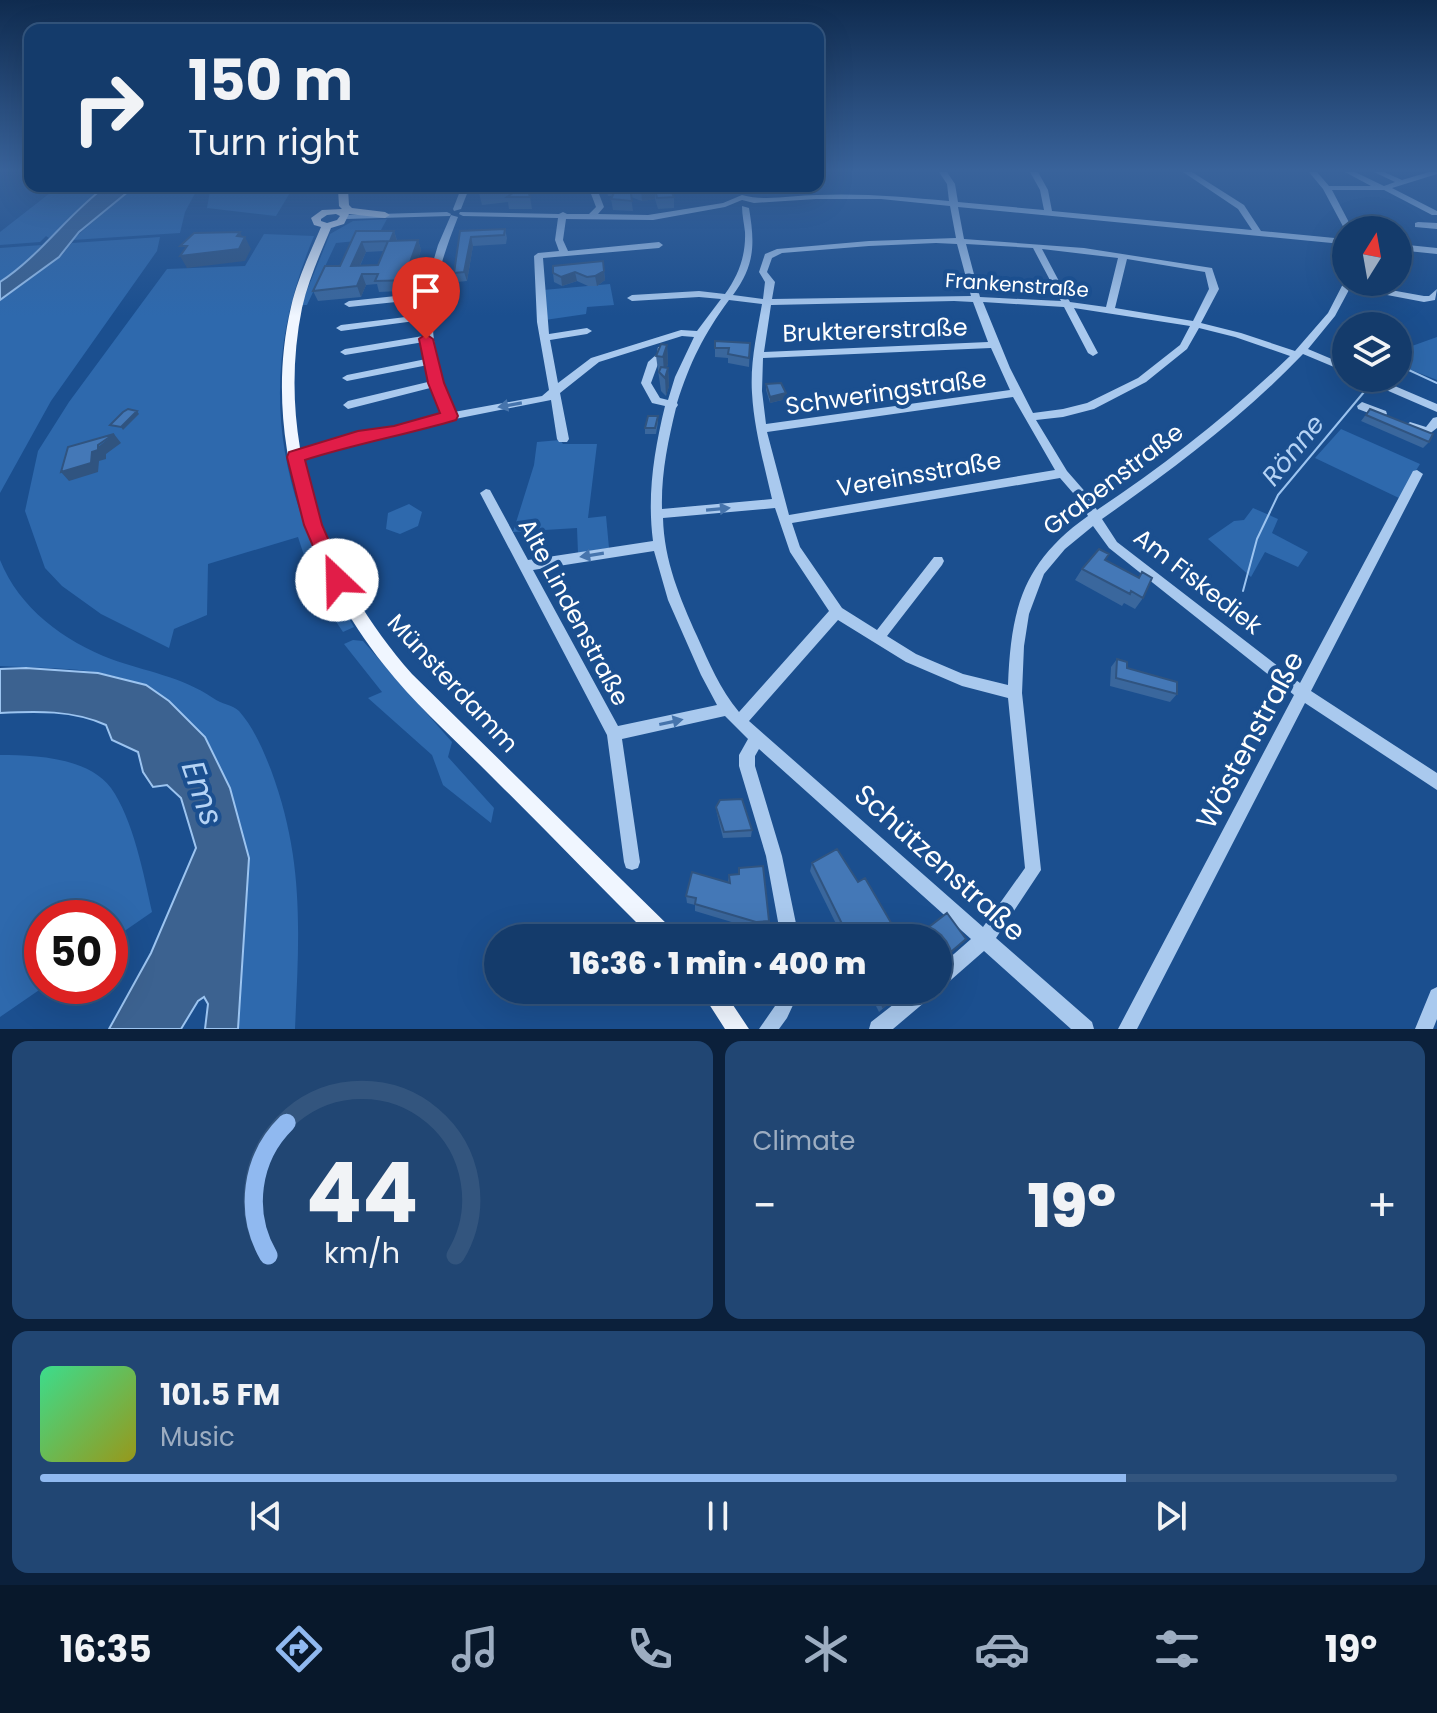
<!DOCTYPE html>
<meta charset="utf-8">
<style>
body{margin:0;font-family:Poppins,sans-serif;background:#214673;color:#f1f3f6;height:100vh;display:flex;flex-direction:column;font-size:30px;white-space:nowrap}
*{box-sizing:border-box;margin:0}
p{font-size:26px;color:#9dadc1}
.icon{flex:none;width:44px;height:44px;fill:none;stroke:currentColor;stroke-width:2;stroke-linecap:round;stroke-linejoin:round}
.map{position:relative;height:1029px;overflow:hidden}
.drawer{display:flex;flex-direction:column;gap:12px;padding:12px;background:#0b203b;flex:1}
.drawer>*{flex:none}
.top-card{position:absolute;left:24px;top:24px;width:800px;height:168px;border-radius:16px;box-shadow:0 8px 32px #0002,0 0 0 2px #33557e;background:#143b6b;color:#f1f3f6;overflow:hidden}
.needle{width:52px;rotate:11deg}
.fabs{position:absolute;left:1332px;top:216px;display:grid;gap:16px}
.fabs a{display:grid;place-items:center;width:80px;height:80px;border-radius:50%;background:#143b6b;box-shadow:0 8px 32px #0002,0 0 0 2px #33557e;font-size:40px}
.speed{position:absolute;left:24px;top:900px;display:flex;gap:16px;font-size:40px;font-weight:700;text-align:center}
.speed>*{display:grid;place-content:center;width:104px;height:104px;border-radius:50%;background:#143b6b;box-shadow:0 8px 32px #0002,0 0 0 2px #33557e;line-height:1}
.speed .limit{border:12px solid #d22;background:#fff;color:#111}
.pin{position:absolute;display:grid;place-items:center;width:68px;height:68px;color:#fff;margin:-82px -34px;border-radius:50% 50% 50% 0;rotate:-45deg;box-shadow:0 0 8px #0007}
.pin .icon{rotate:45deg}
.me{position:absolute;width:88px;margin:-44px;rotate:336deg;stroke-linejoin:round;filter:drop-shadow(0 0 6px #0008)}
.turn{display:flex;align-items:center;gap:28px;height:168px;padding:0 32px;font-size:36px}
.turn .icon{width:104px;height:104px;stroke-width:2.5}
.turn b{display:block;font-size:56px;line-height:68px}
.big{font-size:60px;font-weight:800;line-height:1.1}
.drawer .card{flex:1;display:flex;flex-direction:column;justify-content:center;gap:12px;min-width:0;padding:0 28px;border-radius:16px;background:#214673}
.drawer .dial{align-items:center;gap:0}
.dial svg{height:208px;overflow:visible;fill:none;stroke:#33557e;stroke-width:7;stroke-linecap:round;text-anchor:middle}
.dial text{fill:#f1f3f6;stroke:none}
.song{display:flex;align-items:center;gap:24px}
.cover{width:96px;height:96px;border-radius:12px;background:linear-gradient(135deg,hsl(150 70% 55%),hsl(60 70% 35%))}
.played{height:8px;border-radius:4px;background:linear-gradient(90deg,#90b9f0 80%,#33557e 80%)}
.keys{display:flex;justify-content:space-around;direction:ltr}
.heat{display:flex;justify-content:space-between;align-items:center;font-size:44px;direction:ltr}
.drawer .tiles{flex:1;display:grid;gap:12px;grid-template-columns:1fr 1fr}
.card:last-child{grid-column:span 2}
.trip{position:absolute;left:484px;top:924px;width:468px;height:80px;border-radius:40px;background:#143b6b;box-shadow:0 8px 32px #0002,0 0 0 2px #33557e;font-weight:800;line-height:80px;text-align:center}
.tabs{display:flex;height:128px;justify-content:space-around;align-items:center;background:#08182b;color:#9dadc1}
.tabs .icon{width:56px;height:56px}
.tabs .active{color:#90b9f0}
.tabs b{font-size:36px;color:#f1f3f6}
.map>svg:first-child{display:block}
.green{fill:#2e69ad}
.water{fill:#3c6290;stroke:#9cc4f0;stroke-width:2}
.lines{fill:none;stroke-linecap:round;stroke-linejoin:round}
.stream{stroke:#9cc4f0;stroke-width:2}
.minor{fill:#a9c9ee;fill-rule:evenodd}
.major{fill:#f0f6ff;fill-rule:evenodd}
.wall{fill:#3a679d;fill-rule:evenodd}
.shaded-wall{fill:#305480}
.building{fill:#4478b7;stroke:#305480;stroke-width:2;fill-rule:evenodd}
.oneway{fill:#4674ac}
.route{fill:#e11d48;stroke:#92132f;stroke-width:2}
.labels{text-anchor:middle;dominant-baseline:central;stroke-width:8;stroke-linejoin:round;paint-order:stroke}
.far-street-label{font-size:20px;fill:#fff;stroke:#1b4f8f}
.street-label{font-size:24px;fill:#fff;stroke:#1b4f8f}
.water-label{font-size:26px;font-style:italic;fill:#b5d3f5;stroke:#1b4f8f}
.near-street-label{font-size:28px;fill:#fff;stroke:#1b4f8f}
.near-water-label{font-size:32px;font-style:italic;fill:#b5d3f5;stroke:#1b4f8f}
</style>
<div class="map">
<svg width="1437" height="1029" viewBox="0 0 1437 1029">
<rect width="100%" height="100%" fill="#1b4f8f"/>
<path class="green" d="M59,186H106L49,238L46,236L40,242L0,245V232Z
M135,186H199L185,212L180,233L72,240Z
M206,186H273L276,190L291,191L276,216L207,208L210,191H202Z
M387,219L376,239L336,243L307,305H301L330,234L353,221Z
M264,234L314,236C254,381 277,495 354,627L343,632L316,592L298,537L208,564L207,615L174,629L169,648L101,614L62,586L45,568L25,511L38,451L69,402L167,269L245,266Z
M160,237L157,251L51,401L0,493V301L61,256L72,243Z
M42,245L17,271L0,282V248Z
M610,284L614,305L587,307L586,314L545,320L543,290Z
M1437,337V380L1398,365V351Z
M1341,429L1420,464L1399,498L1315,458Z
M560,440L563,444H597L588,518L606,516L609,548L578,553L577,528L513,532L534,465L537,442Z
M409,504L422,512L418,526L400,534L386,529L388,513Z
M1253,508L1278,519L1272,533L1308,552L1298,567L1265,552L1251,577L1208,539L1234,521L1244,520Z
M0,560C19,608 64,641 111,659C144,671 183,677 213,698C221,704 233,705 239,711C254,728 263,750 271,770C305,862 299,934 295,1029H238L249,858L169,701C121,665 58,669 0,666Z
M353,640L363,641L452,742L448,757L494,808L491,823L443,785L432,755L368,698L382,692L344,644Z
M0,755C34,755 88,757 111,788C133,819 144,875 152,912L110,941V918H42V986H45L0,1017Z"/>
<path class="water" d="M106,186H135L79,232L59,257L0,300V282C40,256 67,215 106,186Z
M26,668L98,673L146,685L169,701L205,737L230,788L249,858L238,1029H205L208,1004L204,997L198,1001L181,1029H109L151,953L196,848L181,798L167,785L153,787L143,772L138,752L112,740L106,725C73,710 36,711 0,713V669Z"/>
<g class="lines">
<path class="stream" d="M1398,365L1437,383
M1243,591L1257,539L1278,495L1364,392V382"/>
<path class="minor" d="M939,172H947L955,184L958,202L1044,210L1040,190L1030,172H1038L1048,190L1052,211L1252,230L1238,209L1183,172H1192L1244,205L1261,231L1345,239V243L1342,244L958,207L964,239L1084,248L1212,268L1219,289L1201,323L1241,333L1295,351L1328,313L1345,280L1346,282L1424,296H1429L1437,289L1435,300L1424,302L1350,288L1335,316L1308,349L1346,365V372L1303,354C1243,417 1173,469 1102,519L1117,542L1300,683L1413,471L1417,470L1423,474L1311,691L1437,773V790L1305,703L1137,1029H1118L1294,695L1109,548L1093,526L1065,549L1044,574L1029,614L1024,646L1022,693L1041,870L996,938L1092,1022L1094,1029H1071L984,951L944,986L938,989V968L971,939L759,749L755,756V766L782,856L799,938H781L766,856L739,766V755L748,739L725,716L622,739L640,862L638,868L632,870L626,868L624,862L607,735L480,493L486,489L490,490L528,560L653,541C647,495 654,451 665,406L652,403L641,383L648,362L657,354L658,347H666L667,355L658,364L651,383L660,398L668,400L675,377L694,337L682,336L599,362L560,393L569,439L567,442H559L557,439L551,400L450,420L394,436L359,441L295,461L289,457L291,454L358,433L394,428L444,414L434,387L348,409L343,405L348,401L432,381L428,365L347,381L342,378L347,375L426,359L424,342L345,355L340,352L345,349L423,336L422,320L341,331L336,328L341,325L422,315L424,299L349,307L344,304L349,301L424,293L438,245L451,215L458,217C427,296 423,331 454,412L542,396L549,390L537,322L534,256L538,253L559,251L555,240L558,218L463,216L459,214L460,212L559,214L563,212L567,214H589L596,207L588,186H596L604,207L598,214L648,215L723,203L742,195C766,202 792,195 817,195C862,193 905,197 949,201L947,184ZM816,199H881L950,206L956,238L869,241L777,249L765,254L759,272L765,282L763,299L733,295C755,265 755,244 749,208L742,206C742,215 744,223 745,232C746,256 738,276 725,294L699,291L632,295L627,298L632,301L699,297L721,299L697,331L681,330L591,358L558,383L550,340L587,334L592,331L587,328L549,334L543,258L659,248L663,245L659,242L568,251L563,240L566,219L653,220L725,207L742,200L754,203ZM936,243L957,244L971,296L772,299L775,282L767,272L772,258L782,253L869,246ZM966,244L1033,248L1061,301L980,297ZM1042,249L1118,258L1106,307L1070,302ZM1127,259L1205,272L1209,289L1193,321L1115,308ZM729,300L762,304C757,333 750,363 752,393C754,429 764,464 772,499L662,509C661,474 668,441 676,408L678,405L677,403C690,362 704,334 729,300ZM954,301L973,302L988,342L764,352L771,305ZM983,302L1064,307L1088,353L1093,356L1098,353L1074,308L1190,326L1180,345L1138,378L1087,403L1063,409L1033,413L1010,368ZM1199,328L1235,337L1290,356C1231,413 1166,464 1097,510L1088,495L1067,471L1036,420L1063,417L1094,409L1146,382L1187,349ZM991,348L1010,390L766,424L762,391L763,358ZM1013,397L1055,470L789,515L767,432ZM1060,478L1080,501L1088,516C1023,562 1011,608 1008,685L963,674L916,654L887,636L942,565L944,561L942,557H934L877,630L842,608L800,547L792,523ZM775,508L790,552L829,611L739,712C720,689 709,663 697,636C680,598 664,561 663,518ZM654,551L668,600L701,675L717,705L618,726L533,570ZM838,620L906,662L962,686L1008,698L1025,868L983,927L749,721Z
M1309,172H1317L1329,186H1371L1345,172H1355L1384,186L1395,182L1374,172H1384L1402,180L1429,172H1437V174L1392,188L1437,211V215H1432L1384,190H1332L1353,230H1346V232L1323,189Z
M462,186H470L461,209L454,211L453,209Z
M447,212L451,214L450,216L345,219L341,217L345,215Z
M1418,222L1437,223V229L1415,227V223Z
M1398,244L1437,248V254L1398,250Z
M1362,378H1376L1437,404V412L1363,380Z
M1362,402L1386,411L1387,414L1382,418L1358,409L1357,406Z
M1437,417V428L1428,435L1406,429L1405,426L1410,422L1426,427L1433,418Z
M1437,987V1019L1433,1029H1415L1431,990Z
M782,990H800L787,1018L779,1029H759L775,1006Z
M912,990H935L932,996L893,1029H869L871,1022Z"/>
<path class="major" d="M343,186L348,189L349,205L352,208L385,212L390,215L385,218L349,214L344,224L331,228C320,254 308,281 302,308C275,442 323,573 412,674L674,931L677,938H652C600,887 550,834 498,783C460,744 418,708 384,665C305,566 262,432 291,307C297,280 310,253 321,227L314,225L311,218L322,210L342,209L339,206L338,189ZM336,214L340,216L337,220L327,223L321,221V219L327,215Z
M700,990H723L749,1029H725Z"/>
</g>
<path class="wall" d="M481,186H525L530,197L532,209H509L508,202L482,205L479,193Z
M607,186H669L674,197V208L658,209L655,199L642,201L631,197L633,211L613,210L611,199L613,196H608Z
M775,186H806L793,189Z
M505,229L507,238L506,244L473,246L467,281L457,282L454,273L460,231Z
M356,231H394L397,240H418L421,250L415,268L424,278L420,290L379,292L377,284L366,285L361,297L318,301L313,291L340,266ZM384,251L378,265L360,266L366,252Z
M603,261L605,280L597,286H588L577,281L562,286L554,282L553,273Z
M750,343L749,367L728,363V358L715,357V348Z
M667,345L668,364L667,367L668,368L669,386L666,396L661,391L656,356Z
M766,384L786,399L770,403L766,390Z
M1370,409L1429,442L1423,448L1361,421Z
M658,416V422L656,434H645V428Z
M1105,560L1143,598L1135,609L1124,603L1122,606L1075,580L1082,569Z
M1117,659L1127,668L1177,694L1170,702L1110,686L1111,667Z
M716,807L752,830L751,837L723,838L717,814Z
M812,863L858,882L900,938H843L810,871Z
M739,868L769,921L768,928L755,929L695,911V905L687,903L686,896L728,882L729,875L738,874Z
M925,930L966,939L941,962L938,958V938H923L921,935Z
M868,990H904L879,1012Z"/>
<path class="shaded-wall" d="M655,188V199L642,201L641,190Z
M394,231L397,241H390Z
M240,232L244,240L245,237L251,249L245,261L187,268L180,256L237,236Z
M471,237L473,246L467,281L464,272Z
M418,240L421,250L411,279L408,268Z
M362,242L366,252L355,276L351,266Z
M421,268L424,278L420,290L416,280Z
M604,271L605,280L597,286L595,276Z
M575,272L577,281L562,286L561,277Z
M362,274L366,285L361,297L357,286Z
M667,345L668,364L664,375L663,357Z
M668,368L669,386L666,396L665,378Z
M786,393V399L770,403V397Z
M137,411L139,414L123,430L121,427Z
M114,434L121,443L106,454V459L99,461L98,472L69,481L61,472L92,452Z"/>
<path class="building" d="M481,186L527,187L530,197H507L517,190L479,193Z
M617,186H669L674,197L657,198L655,188L641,190L630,186L632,201L611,199Z
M505,229L504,235L471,237L464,272L454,273L460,231Z
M356,231H394L390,241L418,240L408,268H421L416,280L375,281L378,274H362L357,286L313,291L325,266H340ZM388,241L378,265L351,266L362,242Z
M240,232L237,236L245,237L239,249L180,256L187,246H180L194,233Z
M603,261L604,271L595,276L587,277L575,272L561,277L553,273V266Z
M715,341L750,343L749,358L728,354L729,348H715Z
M661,344L667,345L663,357L656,356Z
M661,367L668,368L665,378L659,372Z
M781,383L786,393L770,397L766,384Z
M128,409L137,411L121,427L110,425L123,412Z
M1370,409L1433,434L1429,442L1366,415Z
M648,416H658L655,428H645Z
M114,434L98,445V450L92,452L91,463L61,472L68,447Z
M1099,549L1109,554L1105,560L1139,578L1142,572L1152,578L1143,598L1131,591L1130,594L1082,569Z
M1117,659L1127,662V668L1177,682V694L1116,678Z
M742,799L752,830L724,832L716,807L720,800Z
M837,849L858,882L865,878L900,938H849L812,863Z
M763,866L769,921L756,922L695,904L696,898L686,896L692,872L730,883L729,875L739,874V868Z
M947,913L966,939L945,957L942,954L938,957V938H922L928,934L925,930Z
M875,990H903L883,1007Z"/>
<defs><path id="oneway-solid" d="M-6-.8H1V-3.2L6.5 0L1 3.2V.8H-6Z" transform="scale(2)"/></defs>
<g class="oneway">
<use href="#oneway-solid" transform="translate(510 405) rotate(170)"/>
<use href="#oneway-solid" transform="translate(718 509) rotate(-5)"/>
<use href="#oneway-solid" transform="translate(592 555) rotate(171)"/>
<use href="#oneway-solid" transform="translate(671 722) rotate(-12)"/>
</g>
<linearGradient id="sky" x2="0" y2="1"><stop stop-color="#0f2b4f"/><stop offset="0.54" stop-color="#39639b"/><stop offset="1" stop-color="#39639b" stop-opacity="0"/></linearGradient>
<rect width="1437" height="316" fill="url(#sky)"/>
<path class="route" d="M426,334L433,339L444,383L458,416L456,420C405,435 355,444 305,460L322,525L346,580L343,586H330L304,525L287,457L289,452L358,431L394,426L440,413L428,383L419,339Z"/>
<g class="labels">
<g class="far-street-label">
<text transform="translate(1017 285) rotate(4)">Frankenstraße</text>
</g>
<g class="street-label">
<text transform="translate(875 330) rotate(-2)">Bruktererstraße</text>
<text transform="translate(886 392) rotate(-8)">Schweringstraße</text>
<text transform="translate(919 474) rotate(-10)">Vereinsstraße</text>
<text transform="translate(1113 479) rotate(-37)">Grabenstraße</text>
<text transform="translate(1198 581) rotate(38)">Am Fiskediek</text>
<text transform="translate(574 612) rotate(62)">Alte Lindenstraße</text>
<text transform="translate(453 683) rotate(47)">Münsterdamm</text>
</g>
<g class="water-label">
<text transform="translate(1293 450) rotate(-51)">Rönne</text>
</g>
<g class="near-street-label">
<text transform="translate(1250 740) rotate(-62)">Wöstenstraße</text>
<text transform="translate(940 863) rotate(42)">Schützenstraße</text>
</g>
<g class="near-water-label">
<text transform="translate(203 793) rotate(71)">Ems</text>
</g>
</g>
</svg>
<div class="fabs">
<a><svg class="needle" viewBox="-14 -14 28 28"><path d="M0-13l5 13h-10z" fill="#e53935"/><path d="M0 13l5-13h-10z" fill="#9dadc1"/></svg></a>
<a><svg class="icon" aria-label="layers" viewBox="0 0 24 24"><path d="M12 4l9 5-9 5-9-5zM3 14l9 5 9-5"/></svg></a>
</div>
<div class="speed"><div class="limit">50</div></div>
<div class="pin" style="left:426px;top:339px;background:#d93025"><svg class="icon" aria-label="arrive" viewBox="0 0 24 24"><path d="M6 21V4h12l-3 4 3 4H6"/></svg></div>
<svg class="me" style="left:337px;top:580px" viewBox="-20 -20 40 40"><circle r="19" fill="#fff"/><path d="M0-13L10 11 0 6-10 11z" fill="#e11d48"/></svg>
<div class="trip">16:36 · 1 min · 400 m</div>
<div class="top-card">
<div class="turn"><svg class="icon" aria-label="right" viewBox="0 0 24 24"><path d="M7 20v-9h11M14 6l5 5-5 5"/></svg><div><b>150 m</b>Turn right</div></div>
</div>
</div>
<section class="drawer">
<div class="tiles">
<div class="card dial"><svg viewBox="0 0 100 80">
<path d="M14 69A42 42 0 1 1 86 69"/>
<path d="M14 69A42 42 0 0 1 21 18" stroke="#90b9f0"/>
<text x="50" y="56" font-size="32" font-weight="700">44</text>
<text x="50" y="72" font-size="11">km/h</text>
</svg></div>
<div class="card"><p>Climate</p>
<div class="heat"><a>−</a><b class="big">19°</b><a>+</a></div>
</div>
<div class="card">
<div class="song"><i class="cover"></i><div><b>101.5 FM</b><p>Music</p></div></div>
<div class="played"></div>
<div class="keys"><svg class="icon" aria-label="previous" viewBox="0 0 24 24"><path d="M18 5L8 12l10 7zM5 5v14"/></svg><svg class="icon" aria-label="pause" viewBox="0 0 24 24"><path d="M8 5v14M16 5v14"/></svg><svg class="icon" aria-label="next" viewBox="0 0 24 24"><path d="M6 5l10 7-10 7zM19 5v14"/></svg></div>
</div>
</div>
</section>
<nav class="tabs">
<b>16:35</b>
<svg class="icon active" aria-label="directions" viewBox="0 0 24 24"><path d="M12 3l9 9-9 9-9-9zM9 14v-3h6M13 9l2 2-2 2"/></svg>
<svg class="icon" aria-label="music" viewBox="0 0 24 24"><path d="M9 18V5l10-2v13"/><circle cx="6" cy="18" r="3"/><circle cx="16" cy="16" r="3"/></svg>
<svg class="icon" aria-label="phone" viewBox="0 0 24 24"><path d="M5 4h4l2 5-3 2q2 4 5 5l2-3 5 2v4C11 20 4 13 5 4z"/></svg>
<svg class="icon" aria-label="climate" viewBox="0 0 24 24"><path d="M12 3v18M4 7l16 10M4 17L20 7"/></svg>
<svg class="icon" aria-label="car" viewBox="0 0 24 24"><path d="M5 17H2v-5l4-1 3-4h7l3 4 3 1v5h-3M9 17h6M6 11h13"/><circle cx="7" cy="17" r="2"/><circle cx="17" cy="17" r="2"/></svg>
<svg class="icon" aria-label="filters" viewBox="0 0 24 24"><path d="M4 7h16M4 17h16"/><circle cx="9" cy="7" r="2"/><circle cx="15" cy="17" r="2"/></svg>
<b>19°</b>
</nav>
